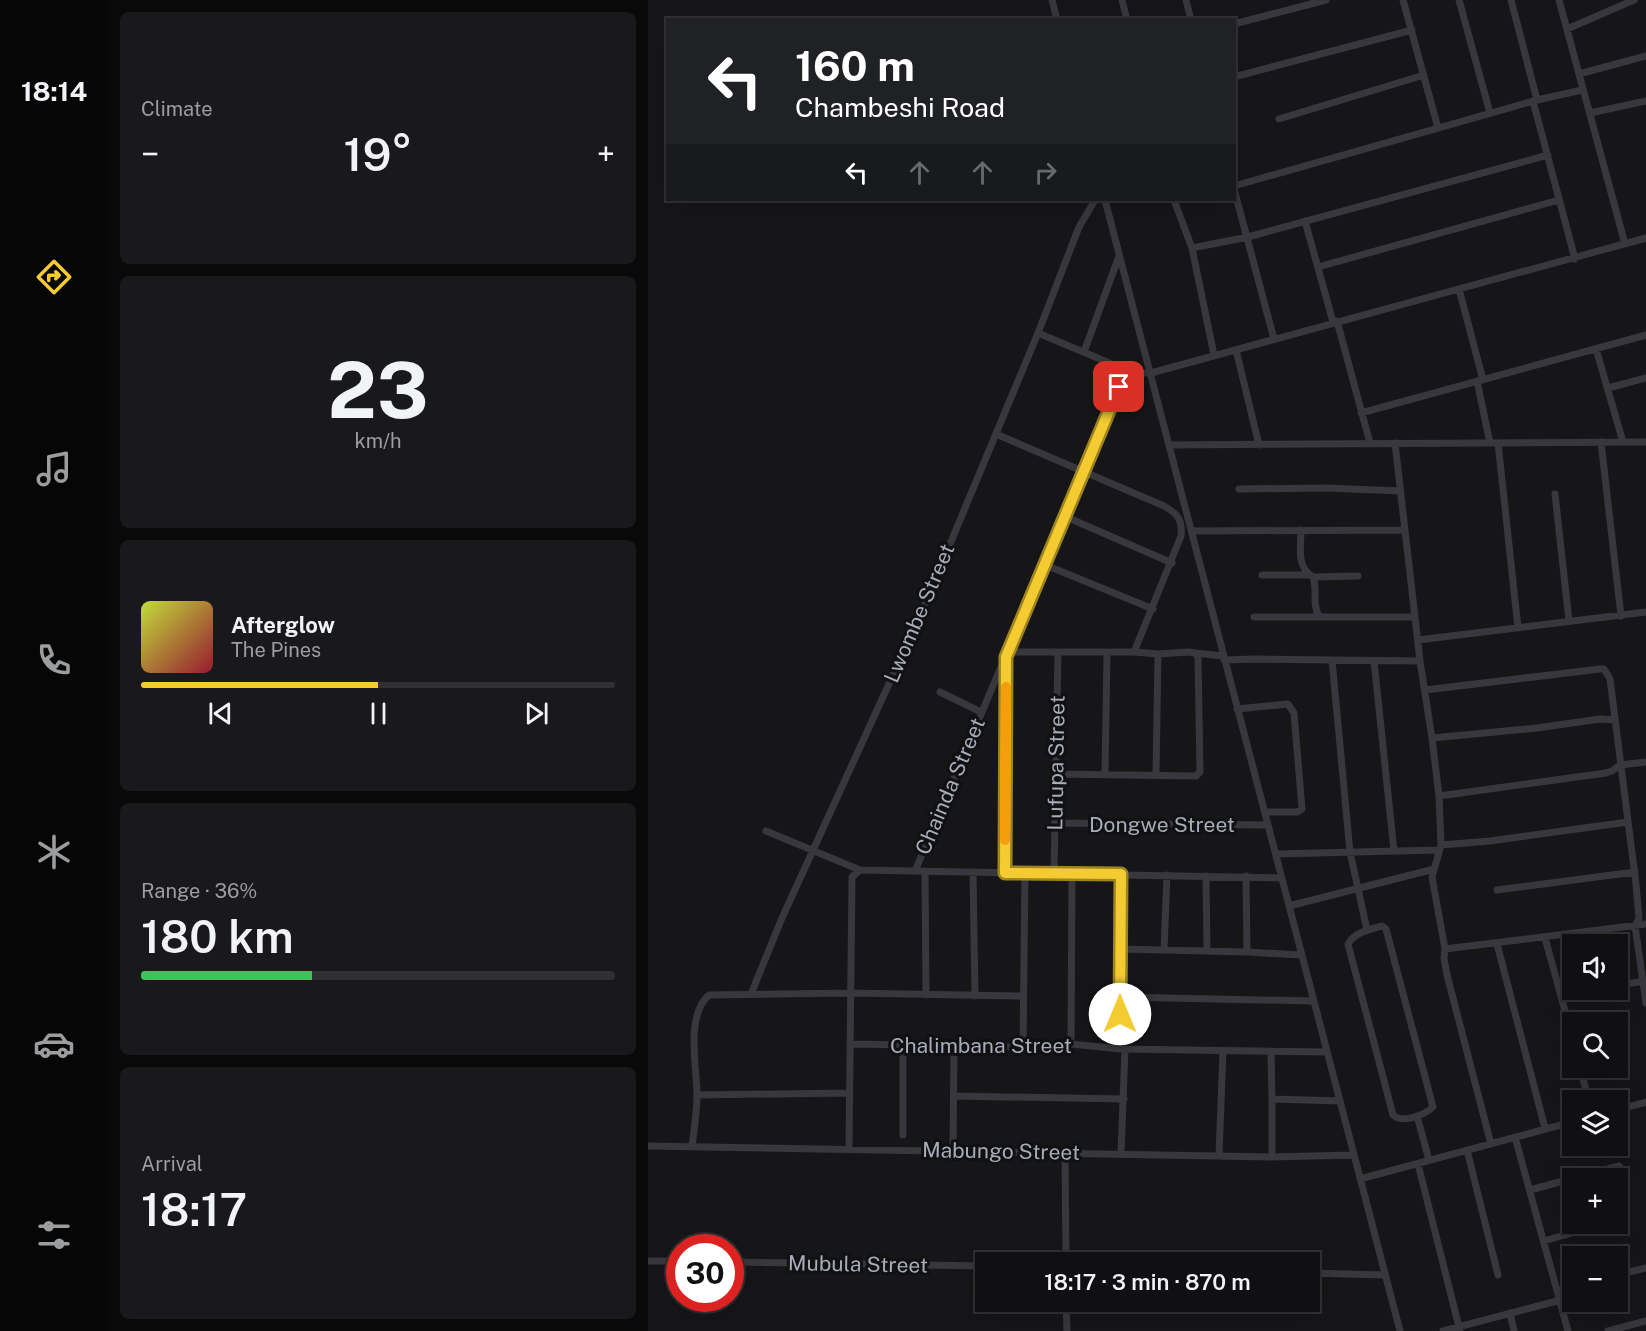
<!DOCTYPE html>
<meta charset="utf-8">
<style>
body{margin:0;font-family:"Public Sans",sans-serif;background:#19191b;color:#f1f3f6;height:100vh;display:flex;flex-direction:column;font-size:22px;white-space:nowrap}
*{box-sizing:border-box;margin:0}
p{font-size:20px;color:#9c9d9f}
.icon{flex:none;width:33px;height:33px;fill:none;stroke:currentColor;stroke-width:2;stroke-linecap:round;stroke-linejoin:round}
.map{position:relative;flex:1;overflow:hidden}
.details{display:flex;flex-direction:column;gap:12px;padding:12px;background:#09090a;width:540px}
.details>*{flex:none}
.top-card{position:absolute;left:18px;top:18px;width:570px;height:183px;border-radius:0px;box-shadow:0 6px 24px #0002,0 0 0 2px #303032;background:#202124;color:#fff;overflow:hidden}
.controls{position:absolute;left:914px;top:934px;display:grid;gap:12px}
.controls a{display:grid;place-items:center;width:66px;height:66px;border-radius:0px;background:#101012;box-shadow:0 6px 24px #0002,0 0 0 2px #303032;font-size:30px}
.speed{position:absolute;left:18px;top:1234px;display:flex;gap:12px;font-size:30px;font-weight:700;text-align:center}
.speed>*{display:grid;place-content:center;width:78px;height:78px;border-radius:50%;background:#101012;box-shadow:0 6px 24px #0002,0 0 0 2px #303032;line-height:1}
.speed .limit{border:9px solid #d22;background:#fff;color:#111}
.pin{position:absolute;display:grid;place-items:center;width:51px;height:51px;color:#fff;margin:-26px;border-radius:12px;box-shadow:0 3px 9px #0006}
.me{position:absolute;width:66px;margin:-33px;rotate:0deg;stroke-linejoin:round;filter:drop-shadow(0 0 4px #0008)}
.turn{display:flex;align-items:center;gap:21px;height:126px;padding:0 30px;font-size:27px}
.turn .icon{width:78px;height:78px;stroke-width:2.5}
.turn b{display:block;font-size:42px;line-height:51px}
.lanes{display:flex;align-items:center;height:57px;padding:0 30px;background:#0003;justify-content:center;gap:30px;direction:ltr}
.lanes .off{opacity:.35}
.big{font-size:45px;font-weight:600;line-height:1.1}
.details .widget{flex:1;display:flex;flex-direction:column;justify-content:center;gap:9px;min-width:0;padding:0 21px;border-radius:9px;background:#19191b}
.details .dial{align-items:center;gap:0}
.dial b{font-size:78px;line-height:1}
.song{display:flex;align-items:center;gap:18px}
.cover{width:72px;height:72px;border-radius:9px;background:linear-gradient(135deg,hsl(70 70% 55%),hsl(350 70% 35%))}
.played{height:6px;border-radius:3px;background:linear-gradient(90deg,#f4cc32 50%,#303032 50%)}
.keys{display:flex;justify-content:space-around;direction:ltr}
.heat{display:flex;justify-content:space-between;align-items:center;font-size:33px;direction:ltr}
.charge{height:9px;border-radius:4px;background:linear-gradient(90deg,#34c759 36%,#303032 0)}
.trip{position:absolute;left:327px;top:1252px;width:345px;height:60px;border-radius:0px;background:#101012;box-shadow:0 6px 24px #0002,0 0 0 2px #303032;font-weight:600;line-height:60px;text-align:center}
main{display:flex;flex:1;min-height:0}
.menu{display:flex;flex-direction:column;width:108px;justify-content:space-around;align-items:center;background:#060607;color:#9c9d9f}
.menu .icon{width:42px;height:42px}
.menu .current{color:#f4cc32}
.menu b{font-size:27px;color:#f1f3f6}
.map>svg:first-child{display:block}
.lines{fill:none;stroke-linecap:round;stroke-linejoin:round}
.street{stroke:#37373d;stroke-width:7}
.route-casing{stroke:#9f8520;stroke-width:15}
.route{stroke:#f4cc32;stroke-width:10}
.slow{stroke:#f59e0b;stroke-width:10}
.labels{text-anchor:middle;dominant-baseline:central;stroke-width:6;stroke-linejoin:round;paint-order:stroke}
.street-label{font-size:21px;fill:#a8abb8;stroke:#111113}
</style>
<main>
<nav class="menu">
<b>18:14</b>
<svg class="icon current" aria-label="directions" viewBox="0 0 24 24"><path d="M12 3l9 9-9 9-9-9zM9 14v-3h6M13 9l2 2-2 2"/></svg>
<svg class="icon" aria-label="music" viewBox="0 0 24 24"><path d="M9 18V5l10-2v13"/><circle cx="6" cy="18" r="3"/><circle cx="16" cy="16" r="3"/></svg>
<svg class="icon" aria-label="phone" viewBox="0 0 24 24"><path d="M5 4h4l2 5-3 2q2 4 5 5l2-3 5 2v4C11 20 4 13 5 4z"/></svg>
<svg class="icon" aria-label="climate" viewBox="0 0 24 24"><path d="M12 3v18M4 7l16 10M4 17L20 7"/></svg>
<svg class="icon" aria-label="car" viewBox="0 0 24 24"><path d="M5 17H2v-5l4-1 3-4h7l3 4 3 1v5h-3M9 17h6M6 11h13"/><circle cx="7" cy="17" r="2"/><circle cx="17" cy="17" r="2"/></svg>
<svg class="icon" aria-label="filters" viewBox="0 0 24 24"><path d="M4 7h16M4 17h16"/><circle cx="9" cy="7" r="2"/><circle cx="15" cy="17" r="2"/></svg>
</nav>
<section class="details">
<div class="widget"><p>Climate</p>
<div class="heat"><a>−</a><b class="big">19°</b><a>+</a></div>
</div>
<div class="widget dial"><b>23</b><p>km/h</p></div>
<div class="widget">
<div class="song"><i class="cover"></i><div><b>Afterglow</b><p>The Pines</p></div></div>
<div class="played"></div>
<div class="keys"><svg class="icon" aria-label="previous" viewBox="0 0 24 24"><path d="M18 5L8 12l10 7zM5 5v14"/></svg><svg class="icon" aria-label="pause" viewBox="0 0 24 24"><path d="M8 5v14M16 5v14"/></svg><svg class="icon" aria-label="next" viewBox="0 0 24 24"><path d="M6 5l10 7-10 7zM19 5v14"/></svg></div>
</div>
<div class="widget"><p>Range · 36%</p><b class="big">180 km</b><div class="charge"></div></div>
<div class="widget"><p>Arrival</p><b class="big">18:17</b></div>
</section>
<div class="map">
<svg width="998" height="1331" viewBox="0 0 998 1331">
<rect width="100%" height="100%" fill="#161618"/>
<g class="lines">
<path class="street" d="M404,0L409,20
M474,0L479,20
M538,0L543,20
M755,0L790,128
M811,0L842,113
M863,0L889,100
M911,0L977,244
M586,24L678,0
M919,29L986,0
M931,74L998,56
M586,77L764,30
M885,101L927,259
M942,113L998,101
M631,119L776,75
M586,186L889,100L934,90
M586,189L626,339
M457,200L752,1331
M526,200L544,248L566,355
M657,221L685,322
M544,248L600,237L900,155
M670,267L911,200
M811,289L835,380
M689,321L722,443
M390,333L478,370L489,373H503L998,238
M948,349L975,442
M588,350L611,445
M436,352L471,256
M829,381L842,443
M960,388L998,378
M713,413L998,335
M348,434L516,506C529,513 535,520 533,536L486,652
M953,442L973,616
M747,443L772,661L784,738L791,796L793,845L784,877L797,949L796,958L799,975L843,1144
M850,443L870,628
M521,445L998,442
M591,489L678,488L753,491
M907,494L921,621
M416,516L524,563
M653,530C653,548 648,567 665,577L710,576
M544,531L757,530
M395,564L505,609
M614,575H660
M665,577C670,590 663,605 672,617
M606,617H767
M770,640L998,612
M360,652H486L510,654L541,652L547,653L550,657L552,772L548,776L408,774
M547,653L575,656
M576,660L607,659L772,661
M684,660L702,852L719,930
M726,661L746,851
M777,690L952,669H956L962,679L988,884L991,918L987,926L998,1003
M292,692L333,712
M589,709L640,704L646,713L654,809L649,812H617
M784,738L889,728L952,719L967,720
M457,775L459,653
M508,775L510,654
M791,796L958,773L964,771L972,765L998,762
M407,823L620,825
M118,831L212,870
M793,845L842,841L980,822
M628,854L790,850
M267,871L478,370
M277,871L278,995
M325,872L327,996
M357,873L358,659
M406,874L410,652
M558,876L559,951
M598,876L599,952
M849,890L987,872
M641,906L786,869
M734,926L738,929L785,1107C776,1115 755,1124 745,1115L700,944C706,933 722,929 734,926Z
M897,938L924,1036
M849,944L897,1128
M473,949L599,952L653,955
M797,949L998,924
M516,950L519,875
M969,985L998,981
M103,994L134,918L272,616L390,333L431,227L447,200
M913,994L928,990
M472,997L665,1001
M202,1044L375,1047L423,1044L472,1049L679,1052
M423,1044L424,874
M255,1045V1135
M375,1047L377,873
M472,1049L473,875
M623,1051L624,1099
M932,1068L941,1101
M49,1095L201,1093
M306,1096L476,1099
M969,1110L998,1102
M769,1116L781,1160
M867,1137L920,1331
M0,1146L624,1157L706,1155
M44,1147C46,1130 49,1112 49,1095C49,1068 37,1016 61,995L202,993L375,996
M201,1149L204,877L212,870L634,878
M819,1150L850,1275
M305,1151L306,1046
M417,1152L418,1263
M473,1153L477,1049
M571,1155L575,1051
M624,1157V1099L692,1101
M770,1164L812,1331
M712,1179L924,1122
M882,1190L971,1166
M969,1220L977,1218
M896,1241L955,1224
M0,1261H32
M82,1262L338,1266
M662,1273L737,1275
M969,1275L998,1268
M910,1291L924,1287
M418,1302L419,1331
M862,1313L866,1331
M795,1331L913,1300
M960,1331L998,1321"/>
</g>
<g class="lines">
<defs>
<path id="route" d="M471,387L358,657L357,873L473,874L472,1014"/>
</defs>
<use href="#route" class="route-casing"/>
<use href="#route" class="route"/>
<path class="slow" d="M357,840L358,687"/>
</g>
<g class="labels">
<g class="street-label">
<text transform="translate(271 613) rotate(-67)">Lwombe Street</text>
<text transform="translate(408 763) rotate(-89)">Lufupa Street</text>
<text transform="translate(302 786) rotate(-67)">Chainda Street</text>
<text x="514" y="824">Dongwe Street</text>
<text x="333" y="1045">Chalimbana Street</text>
<text transform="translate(353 1151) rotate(1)">Mabungo Street</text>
<text transform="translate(210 1264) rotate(1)">Mubula Street</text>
</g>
</g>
</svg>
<div class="controls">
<a><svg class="icon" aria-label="sound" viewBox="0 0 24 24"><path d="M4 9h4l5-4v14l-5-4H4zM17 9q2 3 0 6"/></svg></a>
<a><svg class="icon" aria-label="search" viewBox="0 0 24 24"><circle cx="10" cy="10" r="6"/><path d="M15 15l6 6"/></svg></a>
<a><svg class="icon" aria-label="layers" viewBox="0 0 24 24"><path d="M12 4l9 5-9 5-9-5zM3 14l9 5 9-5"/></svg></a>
<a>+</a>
<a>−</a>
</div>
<div class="speed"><div class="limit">30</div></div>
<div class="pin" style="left:471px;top:387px;background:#d93025"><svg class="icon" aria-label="arrive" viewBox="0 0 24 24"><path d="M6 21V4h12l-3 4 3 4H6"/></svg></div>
<svg class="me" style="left:472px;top:1014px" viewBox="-20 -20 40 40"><circle r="19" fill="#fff"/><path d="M0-13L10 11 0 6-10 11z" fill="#f4cc32"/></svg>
<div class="trip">18:17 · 3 min · 870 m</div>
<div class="top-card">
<div class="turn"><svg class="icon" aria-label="left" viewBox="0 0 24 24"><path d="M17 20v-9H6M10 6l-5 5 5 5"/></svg><div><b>160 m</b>Chambeshi Road</div></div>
<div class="lanes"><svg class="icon" aria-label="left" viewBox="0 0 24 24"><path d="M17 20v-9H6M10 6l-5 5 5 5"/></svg><svg class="icon off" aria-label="ahead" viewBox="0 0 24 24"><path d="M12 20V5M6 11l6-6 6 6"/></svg><svg class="icon off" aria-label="ahead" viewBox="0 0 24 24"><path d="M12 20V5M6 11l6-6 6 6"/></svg><svg class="icon off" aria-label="right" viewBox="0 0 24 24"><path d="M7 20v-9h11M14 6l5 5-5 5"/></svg></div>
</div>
</div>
</main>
